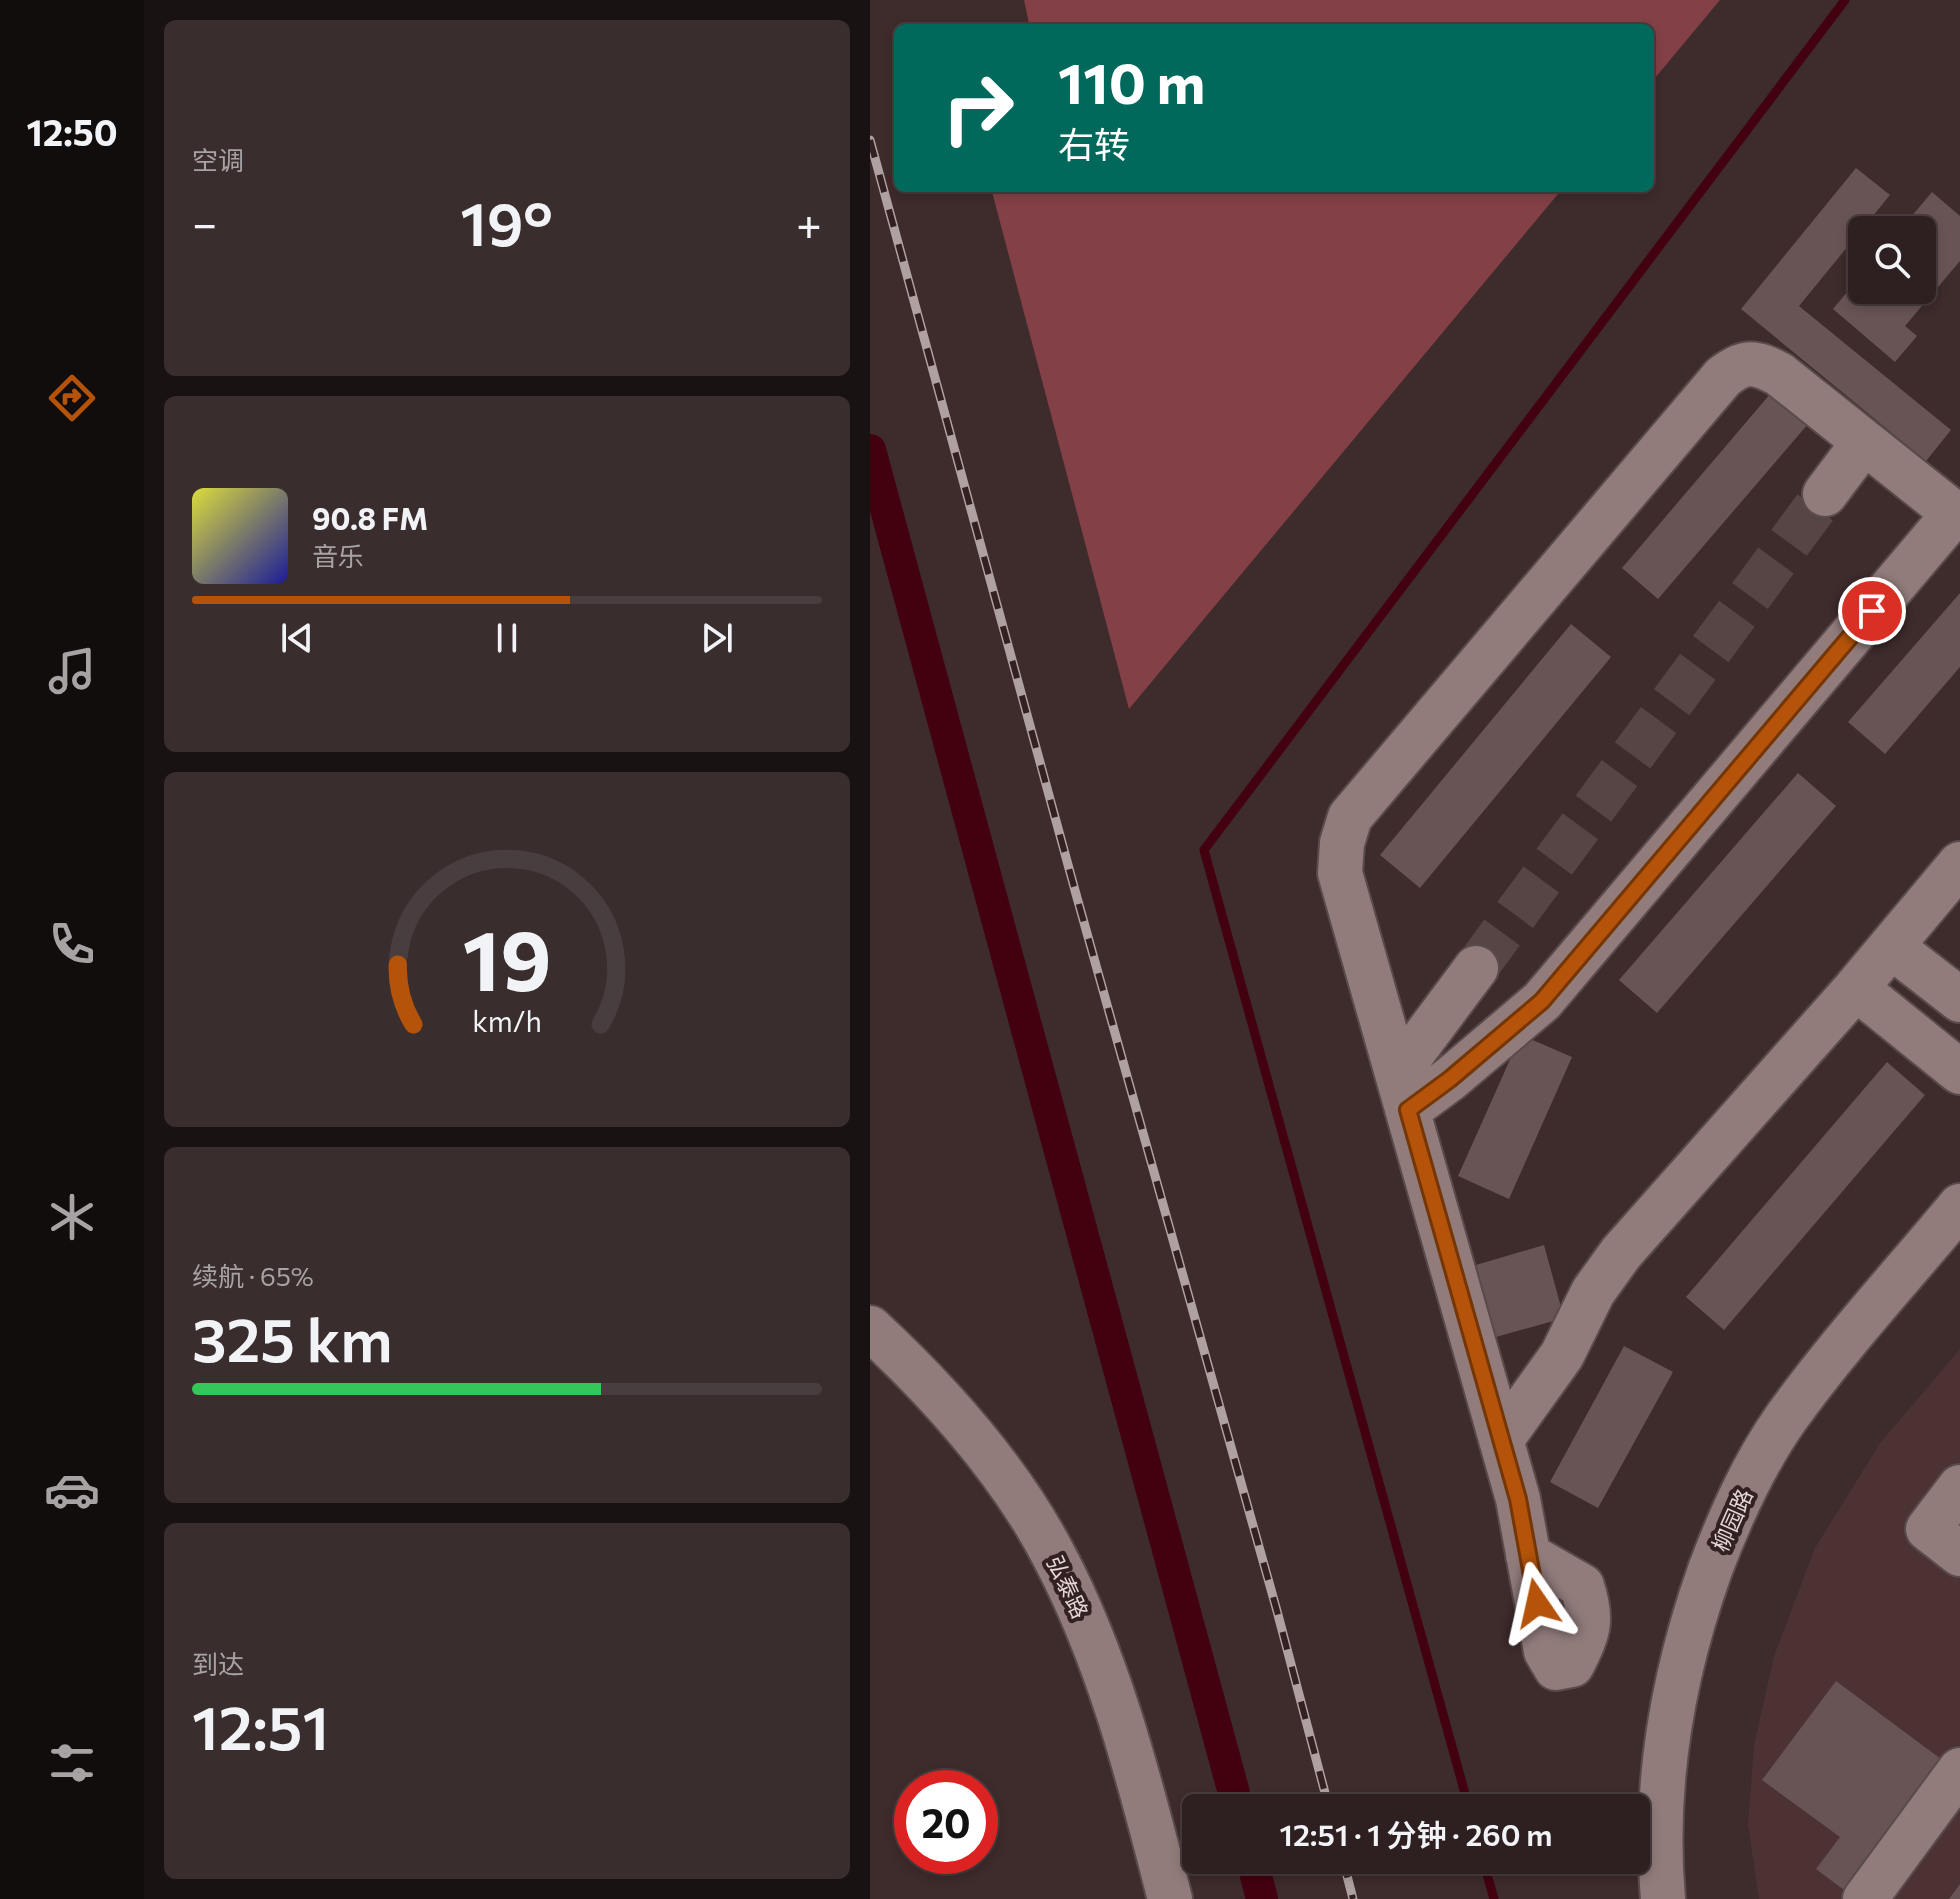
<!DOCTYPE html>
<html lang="zh">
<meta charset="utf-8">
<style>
body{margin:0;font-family:Commissioner,"Noto Sans SC",sans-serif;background:#3a2d2e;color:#f1f3f6;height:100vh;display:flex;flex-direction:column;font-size:30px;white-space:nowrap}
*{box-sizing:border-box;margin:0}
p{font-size:26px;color:#a7a3a5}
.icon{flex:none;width:44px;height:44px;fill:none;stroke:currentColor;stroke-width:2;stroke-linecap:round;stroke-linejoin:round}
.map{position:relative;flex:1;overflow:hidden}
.panel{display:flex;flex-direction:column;gap:20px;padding:20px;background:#191212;width:726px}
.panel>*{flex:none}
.guide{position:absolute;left:24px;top:24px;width:760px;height:168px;border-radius:12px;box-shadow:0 4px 12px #0003,0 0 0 2px #493e3f;background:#00695c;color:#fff;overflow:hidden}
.buttons{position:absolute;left:978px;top:216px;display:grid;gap:16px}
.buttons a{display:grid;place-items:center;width:88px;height:88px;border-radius:12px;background:#2e2021;box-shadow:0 4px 12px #0003,0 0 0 2px #493e3f;font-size:40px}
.speed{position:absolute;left:24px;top:1770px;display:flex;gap:16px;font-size:40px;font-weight:700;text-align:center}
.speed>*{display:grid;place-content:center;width:104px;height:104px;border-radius:50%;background:#2e2021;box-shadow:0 4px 12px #0003,0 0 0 2px #493e3f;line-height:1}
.speed .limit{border:12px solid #d22;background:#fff;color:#111}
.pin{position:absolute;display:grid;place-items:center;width:68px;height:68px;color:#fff;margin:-34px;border:4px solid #fff;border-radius:50%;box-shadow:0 2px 8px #0007}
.me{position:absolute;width:88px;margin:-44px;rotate:349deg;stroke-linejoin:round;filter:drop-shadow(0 0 6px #0008)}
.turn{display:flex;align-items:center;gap:28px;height:168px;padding:0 32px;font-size:36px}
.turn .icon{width:104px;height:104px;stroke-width:2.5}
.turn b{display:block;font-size:56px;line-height:68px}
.big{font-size:60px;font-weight:600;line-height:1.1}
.panel .widget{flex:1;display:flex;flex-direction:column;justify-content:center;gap:12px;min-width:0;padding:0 28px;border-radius:12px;background:#3a2d2e}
.panel .dial{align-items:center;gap:0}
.dial svg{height:208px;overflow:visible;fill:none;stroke:#493e3f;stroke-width:7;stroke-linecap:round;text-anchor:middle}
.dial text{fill:#f1f3f6;stroke:none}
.song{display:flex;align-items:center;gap:24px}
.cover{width:96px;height:96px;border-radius:12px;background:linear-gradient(135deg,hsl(60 70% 55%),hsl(240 70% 35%))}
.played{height:8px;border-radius:4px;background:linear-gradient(90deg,#b45309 60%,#493e3f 60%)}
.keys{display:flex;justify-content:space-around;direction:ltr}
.heat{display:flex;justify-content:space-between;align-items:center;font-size:44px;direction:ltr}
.charge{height:12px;border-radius:6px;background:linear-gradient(90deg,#34c759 65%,#493e3f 0)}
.trip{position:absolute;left:312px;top:1794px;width:468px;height:80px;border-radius:12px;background:#2e2021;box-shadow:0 4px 12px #0003,0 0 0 2px #493e3f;font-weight:600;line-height:80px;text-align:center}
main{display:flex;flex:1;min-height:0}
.tab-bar{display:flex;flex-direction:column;width:144px;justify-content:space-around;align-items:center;background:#120d0d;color:#a7a3a5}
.tab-bar .icon{width:56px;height:56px}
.tab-bar .on{color:#b45309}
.tab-bar b{font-size:36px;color:#f1f3f6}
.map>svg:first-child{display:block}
.built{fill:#4c3233}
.green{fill:#834147}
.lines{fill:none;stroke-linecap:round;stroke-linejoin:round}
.stream{stroke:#43000f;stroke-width:9}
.canal{stroke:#43000f;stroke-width:32}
.building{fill:#695455}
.minor-tunnel{stroke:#574546;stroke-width:44;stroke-dasharray:44 22;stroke-linecap:butt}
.minor-casing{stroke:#594a4b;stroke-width:48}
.minor{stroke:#917b7b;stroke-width:44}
.rail-casing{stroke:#afa1a1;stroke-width:9}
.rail{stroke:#332122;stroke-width:6;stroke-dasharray:18;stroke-linecap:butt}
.route-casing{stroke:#753606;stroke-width:20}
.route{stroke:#b45309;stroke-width:14}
.labels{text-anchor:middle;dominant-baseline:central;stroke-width:8;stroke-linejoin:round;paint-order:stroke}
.street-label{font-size:22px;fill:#e3d7d7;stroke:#332122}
</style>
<main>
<nav class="tab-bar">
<b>12:50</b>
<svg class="icon on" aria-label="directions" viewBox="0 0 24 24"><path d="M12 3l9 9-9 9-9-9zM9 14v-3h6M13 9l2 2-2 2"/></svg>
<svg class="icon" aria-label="music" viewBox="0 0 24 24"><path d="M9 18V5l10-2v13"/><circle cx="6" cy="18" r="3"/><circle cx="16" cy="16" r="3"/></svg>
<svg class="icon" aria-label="phone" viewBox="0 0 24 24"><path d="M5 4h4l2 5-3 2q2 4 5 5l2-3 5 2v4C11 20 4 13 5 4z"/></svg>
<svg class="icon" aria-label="climate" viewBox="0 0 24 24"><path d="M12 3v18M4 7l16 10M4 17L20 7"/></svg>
<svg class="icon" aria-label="car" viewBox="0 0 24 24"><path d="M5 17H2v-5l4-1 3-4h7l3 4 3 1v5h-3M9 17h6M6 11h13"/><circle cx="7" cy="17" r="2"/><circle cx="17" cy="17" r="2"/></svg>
<svg class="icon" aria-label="filters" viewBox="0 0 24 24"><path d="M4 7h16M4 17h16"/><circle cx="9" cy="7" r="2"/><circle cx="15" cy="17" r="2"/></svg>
</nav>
<section class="panel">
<div class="widget"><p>空调</p>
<div class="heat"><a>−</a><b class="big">19°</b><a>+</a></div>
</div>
<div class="widget">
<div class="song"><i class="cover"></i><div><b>90.8 FM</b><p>音乐</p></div></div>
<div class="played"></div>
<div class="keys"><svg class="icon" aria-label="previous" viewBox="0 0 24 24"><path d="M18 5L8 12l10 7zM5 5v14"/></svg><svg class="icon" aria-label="pause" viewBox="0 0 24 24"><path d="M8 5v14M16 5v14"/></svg><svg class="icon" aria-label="next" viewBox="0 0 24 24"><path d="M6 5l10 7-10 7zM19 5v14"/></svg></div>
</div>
<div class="widget dial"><svg viewBox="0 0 100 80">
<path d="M14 69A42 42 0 1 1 86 69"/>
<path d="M14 69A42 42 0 0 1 8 46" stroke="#b45309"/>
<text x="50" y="56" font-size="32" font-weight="700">19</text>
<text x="50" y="72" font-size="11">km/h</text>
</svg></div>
<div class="widget"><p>续航 · 65%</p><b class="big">325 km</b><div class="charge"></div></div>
<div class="widget"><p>到达</p><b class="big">12:51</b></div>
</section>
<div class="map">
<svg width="1090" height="1899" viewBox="0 0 1090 1899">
<rect width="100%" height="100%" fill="#3e2b2c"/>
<path class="built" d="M1090,1349V1899H889L878,1825L884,1745L904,1656L945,1548L1010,1443Z"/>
<path class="green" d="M154,0H850L780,84V28H160Z
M121,188H693L259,709Z"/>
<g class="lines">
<path class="stream" d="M599,1808L334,850L975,0
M613,1860L624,1899"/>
<path class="canal" d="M0,450L368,1808
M382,1860L392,1899"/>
</g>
<path class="building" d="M986,168L1020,195L929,306L1081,430L1056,461L871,309Z
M1062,192L1090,216V261L1035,326L1047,336L1025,362L963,309L992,274V290H1052V230H1030Z
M901,393L938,424L788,599L752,568Z
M1090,593V667L1015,754L978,722Z
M701,624L741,657L550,888L510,855Z
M928,773L966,806L787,1013L749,980Z
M651,1035L702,1057L639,1199L588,1176Z
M1017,1062L1055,1095L854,1330L816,1297Z
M674,1245L694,1318L626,1337L606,1265Z
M754,1346L803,1372L728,1508L680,1482Z
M966,1681L1079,1765L982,1896L946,1869L970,1837L892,1780Z
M1090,1884V1899H1079Z"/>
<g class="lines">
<path class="minor-tunnel" d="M606,968L955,494"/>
<defs>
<path id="minor" d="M955,494L994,442
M1022,947L1090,1000
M986,988L1090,1072
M527,1074L606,968
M538,1110L580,1079L672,1001L1084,514
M0,1328C69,1392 139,1470 183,1554C240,1661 270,1782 300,1899
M631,1440L692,1355L723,1292L751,1253L986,988L1090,864
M1090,1487L1058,1529L1090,1554
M658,1555L712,1586C723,1620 719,1633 702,1665L686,1668L676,1651L648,1499L470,873L472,843L480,817L853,377C875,360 884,361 909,374L1090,518
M793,1899C783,1786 802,1677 840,1570C860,1517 883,1465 916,1418C969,1344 1032,1276 1090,1206
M995,1899L1090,1770"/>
</defs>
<use href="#minor" class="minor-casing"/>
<use href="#minor" class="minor"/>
<defs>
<path id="rail" d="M0,140L206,894L407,1611L459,1808
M473,1860L483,1899"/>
</defs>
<use href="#rail" class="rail-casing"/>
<use href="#rail" class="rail"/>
</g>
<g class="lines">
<defs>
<path id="route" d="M667,1603L648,1499L538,1110L580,1079L672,1001L1002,611"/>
</defs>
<use href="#route" class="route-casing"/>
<use href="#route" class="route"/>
</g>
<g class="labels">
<g class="street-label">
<text transform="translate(862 1520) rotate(-66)">柳园路</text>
<text transform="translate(198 1587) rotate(65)">弘泰路</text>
</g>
</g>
</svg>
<div class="buttons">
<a><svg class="icon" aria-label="search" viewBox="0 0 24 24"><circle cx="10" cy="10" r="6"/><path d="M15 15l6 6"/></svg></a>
</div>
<div class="speed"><div class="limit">20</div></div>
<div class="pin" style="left:1002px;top:611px;background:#d93025"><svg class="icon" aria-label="arrive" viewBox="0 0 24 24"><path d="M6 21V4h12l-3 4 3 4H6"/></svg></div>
<svg class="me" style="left:667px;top:1603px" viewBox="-20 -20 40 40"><path d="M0-17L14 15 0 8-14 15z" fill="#b45309" stroke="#fff" stroke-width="4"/></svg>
<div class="trip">12:51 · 1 分钟 · 260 m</div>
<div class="guide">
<div class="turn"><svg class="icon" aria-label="right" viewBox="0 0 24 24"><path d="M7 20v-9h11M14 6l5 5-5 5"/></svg><div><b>110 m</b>右转</div></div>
</div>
</div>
</main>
